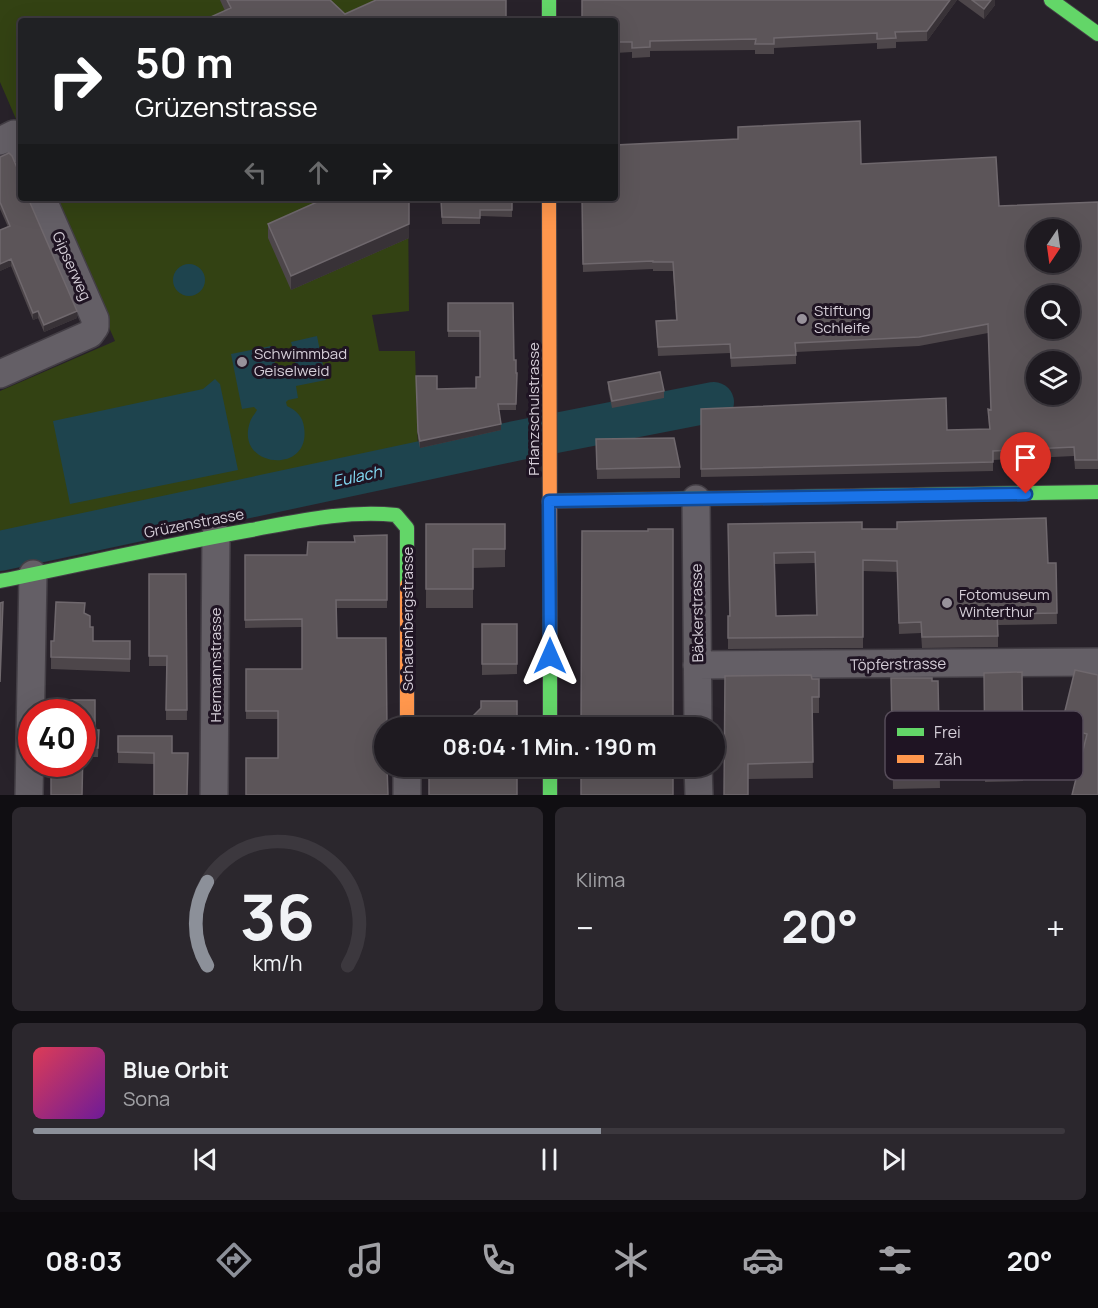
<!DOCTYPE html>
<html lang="de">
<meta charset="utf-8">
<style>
body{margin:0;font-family:Manrope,sans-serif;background:#2b272d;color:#f1f3f6;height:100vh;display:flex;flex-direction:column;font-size:22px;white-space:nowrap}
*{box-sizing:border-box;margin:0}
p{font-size:20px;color:#a1a1a5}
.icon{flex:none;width:33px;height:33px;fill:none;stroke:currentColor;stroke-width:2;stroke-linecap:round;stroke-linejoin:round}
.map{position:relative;height:795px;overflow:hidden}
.side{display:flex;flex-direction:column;gap:12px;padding:12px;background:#100e12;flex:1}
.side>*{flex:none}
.banner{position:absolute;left:18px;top:18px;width:600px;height:183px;border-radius:6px;box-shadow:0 6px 24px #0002,0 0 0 2px #3c383e;background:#202124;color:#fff;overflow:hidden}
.needle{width:39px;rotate:193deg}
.fabs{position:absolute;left:1026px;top:219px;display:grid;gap:12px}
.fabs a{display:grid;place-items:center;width:54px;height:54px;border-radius:50%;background:#1e1a20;box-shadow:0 6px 24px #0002,0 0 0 2px #3c383e;font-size:30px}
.speed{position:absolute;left:18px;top:699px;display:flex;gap:12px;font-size:30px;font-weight:700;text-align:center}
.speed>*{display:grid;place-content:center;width:78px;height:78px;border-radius:50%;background:#1e1a20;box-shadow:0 6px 24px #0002,0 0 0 2px #3c383e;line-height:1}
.speed .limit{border:9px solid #d22;background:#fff;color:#111}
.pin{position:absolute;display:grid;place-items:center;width:51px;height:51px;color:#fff;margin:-62px -26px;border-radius:50% 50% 50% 0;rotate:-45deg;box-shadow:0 0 6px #0007}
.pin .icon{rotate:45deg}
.me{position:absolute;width:66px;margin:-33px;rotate:0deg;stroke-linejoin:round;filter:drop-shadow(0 0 4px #0008)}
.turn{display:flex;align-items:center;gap:21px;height:126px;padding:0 18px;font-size:27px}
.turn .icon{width:78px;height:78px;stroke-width:2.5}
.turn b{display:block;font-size:42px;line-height:51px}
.lanes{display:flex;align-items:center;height:57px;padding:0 18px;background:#0003;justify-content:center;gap:30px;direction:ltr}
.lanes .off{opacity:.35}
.big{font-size:45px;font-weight:700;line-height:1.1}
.side .tile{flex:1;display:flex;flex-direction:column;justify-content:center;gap:9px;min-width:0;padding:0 21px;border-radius:9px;background:#2b272d}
.side .dial{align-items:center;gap:0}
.dial svg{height:156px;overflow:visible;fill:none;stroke:#3c383e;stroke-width:7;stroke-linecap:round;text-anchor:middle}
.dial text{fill:#f1f3f6;stroke:none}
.song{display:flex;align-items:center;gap:18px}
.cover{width:72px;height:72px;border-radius:9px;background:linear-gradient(135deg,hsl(350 70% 55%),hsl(280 70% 35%))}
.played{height:6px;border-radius:3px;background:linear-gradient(90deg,#8c9099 55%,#3c383e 55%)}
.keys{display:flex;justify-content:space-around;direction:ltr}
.heat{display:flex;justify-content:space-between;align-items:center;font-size:33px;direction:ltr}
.side .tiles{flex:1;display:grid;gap:12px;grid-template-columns:1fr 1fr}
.tile:last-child{grid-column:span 2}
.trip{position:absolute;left:374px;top:717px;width:351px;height:60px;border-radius:30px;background:#1e1a20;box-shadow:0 6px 24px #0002,0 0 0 2px #3c383e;font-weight:700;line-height:60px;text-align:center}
.tab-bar{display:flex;height:96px;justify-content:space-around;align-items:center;background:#0c0a0d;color:#a1a1a5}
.tab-bar .icon{width:42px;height:42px}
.tab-bar .current{color:#8c9099}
.tab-bar b{font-size:27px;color:#f1f3f6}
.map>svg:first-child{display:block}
.green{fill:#334213}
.water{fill:#1e444e}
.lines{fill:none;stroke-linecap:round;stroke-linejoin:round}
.river{stroke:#1e444e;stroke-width:40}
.street-casing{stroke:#433e45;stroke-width:30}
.fast-casing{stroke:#433e45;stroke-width:16}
.slow-casing{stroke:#433e45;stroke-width:16}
.street{stroke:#645f66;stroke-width:27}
.fast{stroke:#63d668;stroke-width:14}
.slow{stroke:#ff974d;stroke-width:14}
.wall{fill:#4d464a;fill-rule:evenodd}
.shaded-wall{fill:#383237}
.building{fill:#5c5559;stroke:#6f686d;stroke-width:1.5;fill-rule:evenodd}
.route-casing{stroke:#114b97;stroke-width:15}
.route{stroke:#1a73e8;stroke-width:10}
.poi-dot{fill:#98929b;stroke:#1f1423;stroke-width:2}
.labels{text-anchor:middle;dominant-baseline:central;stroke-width:6;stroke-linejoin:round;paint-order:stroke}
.street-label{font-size:15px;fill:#d5ced8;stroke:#1f1423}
.poi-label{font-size:15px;fill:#d5ced8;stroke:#1f1423;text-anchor:start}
.water-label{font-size:16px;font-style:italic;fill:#85dff9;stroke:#1f1423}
.key{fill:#1f1423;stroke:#564c59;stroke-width:1.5}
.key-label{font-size:16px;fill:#d5ced8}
</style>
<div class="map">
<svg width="1098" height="795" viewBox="0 0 1098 795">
<rect width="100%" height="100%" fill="#28222a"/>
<path class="green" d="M0,0H506V21H21V125L19,126L0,82Z
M52,198H408L409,311L372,315L379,351H415L418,450L0,537V391L115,341Z"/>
<path class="water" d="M173 280a16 16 0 1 1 32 0a16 16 0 1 1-32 0Z
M317,336L326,380L296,386L298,398L288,400L286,402L287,406C296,410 303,417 304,427C312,476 234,468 250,422C251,418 255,414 257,410L254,407L242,409L231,354L271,346L276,368L279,372L287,374C301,367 294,354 291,342Z
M215,379L220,384L238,470L70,504L53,421L203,389Z"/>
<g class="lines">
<path class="river" d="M0,551L520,440L714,402"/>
<defs>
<path id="street" d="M0,141L14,134L21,150
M0,374L90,334L95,327V319L42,198
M696,499L698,728
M697,665L1098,662
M698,766L699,795
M29,795L33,574
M214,795L216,535
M407,795V766"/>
<path id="fast" d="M549,0V21
M1051,0L1098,34
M549,501L1098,492
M550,561V728
M0,581C84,564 167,545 251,530C299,521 347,510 396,515L407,528V585
M550,766V795"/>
<path id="slow" d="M549,198L550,561
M407,585V728"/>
</defs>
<use href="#street" class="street-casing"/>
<use href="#fast" class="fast-casing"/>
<use href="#slow" class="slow-casing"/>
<use href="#street" class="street"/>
<use href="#fast" class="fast"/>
<use href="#slow" class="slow"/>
</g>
<path class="wall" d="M220,0H330L345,14L225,11Z
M957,0L927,41L896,42V48L877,49V43L774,48V54H755V50L650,51V57L632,58V52L615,53V21Z
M958,0H995V5L984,19Z
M738,127L999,206L1098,202V469H1075L1074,456L993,460V471L701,477V409L947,430L989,429L988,409L991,410L988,333L919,346L796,352V364L731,367L730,353L658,356L656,321L676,320L673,271H653V269L583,272L582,198L738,139Z
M0,157L21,198L77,318L44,332L38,318L33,320L11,266L0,271V230L8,227L0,209Z
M321,198H409V238L291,290L268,238V224L322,200Z
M512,198V217L480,216V224H442L441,200Z
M448,303L514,360H516V410H499L501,430L420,448L418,439L416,376L437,389L476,388L480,377V337H448Z
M608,382L664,391V398L612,408L608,389Z
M596,439L680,467V478L597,479Z
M426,524H505V567L473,568V608H426Z
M728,524L862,529L1048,563H1056L1057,624L998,625V647L922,648L921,633L899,634L897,572L863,571V648L728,649V616H729ZM815,563L816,615L776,616L775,564Z
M387,535V608H336L278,758V719H246V669H302V627L245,628V555H307L355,542Z
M149,574H186L187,720H166V666H149Z
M85,613L93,641H130V672L51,669V641H54Z
M482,624H517V674L482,675Z
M1022,672L1023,781L985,782L984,673Z
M1098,675L1084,747L1061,741V727Z
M725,676L819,679V713H812L813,778L748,779Z
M891,678L938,681L940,788L893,789Z
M82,712L95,730H99L98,757H83Z
M118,736L172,753L154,764L118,763Z"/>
<path class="shaded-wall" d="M950,0H957L927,41V31Z
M991,0H995V5L984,19V9Z
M409,224V238L291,290V276Z
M11,259V266L0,271V264Z
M38,311V318L33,320V313Z
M77,311V318L44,332V325Z
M501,424V430L420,448V441Z"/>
<path class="building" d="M227,0H330L345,14L376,0H506V21H202L231,8Z
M582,0H950L927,31L895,32L896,38L877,39V33L774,38V44H755L756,39L650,41V47L632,48V42H615V21H582Z
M972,0H991L984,9Z
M860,121L861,164L996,157L999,206L1098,202V460H1075L1074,447L993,451V462L701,469V409L946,398L947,430L990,429L988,409L991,410L988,324L919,337L795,343L796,355L731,358L730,344L658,347L656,321L677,320L673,262H653V261L583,264L582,198H615V145L738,139V127ZM1036,230H1070V262H1036ZM1036,296H1070V328H1036ZM1036,362H1070V394H1036Z
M9,153L12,156L21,177V198H28L77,311L44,325L38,311L33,313L11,259L0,264V230L10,226L0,202V157Z
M326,198H409V224L291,276L268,224Z
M444,198H512V210H480V218L442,217L441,200H444Z
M448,303H513L514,360H516V373H517L516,404H498L501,424L420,441L418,432L416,376H437V389L476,388V377H480V331H448Z
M660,372L664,391L612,401L608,382Z
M674,438L680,467L597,469L596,439Z
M1046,518L1048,563H1056L1057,613L997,614L998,636L922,637L921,622L899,623L897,561L863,560V637L728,638V616H730L728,524L862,522V529H897V522ZM815,552L817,615L776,616L774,553Z
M426,524H505V549H473V589H426Z
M648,529H673V728H581L582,531H648Z
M387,535V600H336L337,638H386L387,728H384V766H387L388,795H246V758H278V711H246V669H302V619L245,620V555H307L308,542H355L354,536Z
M149,574H186L187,710H166L167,656H149Z
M3,602L0,682V603Z
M56,602L85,603L84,613L90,616V627H93V641H130V659L51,657V641H54Z
M482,624H517V664H482Z
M1075,670L1098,675V795H1072L1087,734L1061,727Z
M1022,672L1023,768H985L984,673Z
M811,675L812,679H819V697H812L813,762L748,764V795H724L725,676Z
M891,678H932V681H938L940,778H893Z
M52,700H95V730H99L98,748L83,747L82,795H51V764H82V712H52Z
M481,701H517V728H471L470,726V719L481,708Z
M118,736H172V753H188L187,795H154V753L118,752Z
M429,766H517V795H429Z
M581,766H673V795H581Z"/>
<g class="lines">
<defs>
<path id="route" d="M550,656L549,501L1026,494"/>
</defs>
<use href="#route" class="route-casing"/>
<use href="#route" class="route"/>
</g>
<g class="poi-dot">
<circle cx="802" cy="319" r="6"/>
<circle cx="242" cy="362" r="6"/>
<circle cx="947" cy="603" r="6"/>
</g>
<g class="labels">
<g class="street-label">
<text transform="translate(72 266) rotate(66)">Gipserweg</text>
<text transform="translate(533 409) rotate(-90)">Pflanzschulstrasse</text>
<text transform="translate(194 523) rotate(-11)">Grüzenstrasse</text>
<text transform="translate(697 613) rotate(-91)">Bäckerstrasse</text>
<text transform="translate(407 619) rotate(-90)">Schauenbergstrasse</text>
<text transform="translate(898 664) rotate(-1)">Töpferstrasse</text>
<text transform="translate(215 665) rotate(-90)">Hermannstrasse</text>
</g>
<g class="poi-label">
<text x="814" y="310">Stiftung<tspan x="814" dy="17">Schleife</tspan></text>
<text x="254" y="353">Schwimmbad<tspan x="254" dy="17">Geiselweid</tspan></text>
<text x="959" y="594">Fotomuseum<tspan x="959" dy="17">Winterthur</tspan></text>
</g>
<g class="water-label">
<text transform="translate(357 476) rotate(-12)">Eulach</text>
</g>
</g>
<rect x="885" y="711" width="198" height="69" rx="9" class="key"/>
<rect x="897" y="728" width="27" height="8" fill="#63d668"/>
<rect x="897" y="755" width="27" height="8" fill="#ff974d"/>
<g class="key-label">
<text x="934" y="738">Frei</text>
<text x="934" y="765">Zäh</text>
</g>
</svg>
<div class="fabs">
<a><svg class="needle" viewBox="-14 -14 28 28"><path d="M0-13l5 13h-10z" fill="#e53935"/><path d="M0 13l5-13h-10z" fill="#a1a1a5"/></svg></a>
<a><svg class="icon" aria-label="search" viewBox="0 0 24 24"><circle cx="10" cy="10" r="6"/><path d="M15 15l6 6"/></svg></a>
<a><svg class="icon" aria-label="layers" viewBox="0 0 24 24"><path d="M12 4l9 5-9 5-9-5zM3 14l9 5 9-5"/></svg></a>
</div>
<div class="speed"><div class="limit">40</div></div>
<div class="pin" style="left:1026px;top:494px;background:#d93025"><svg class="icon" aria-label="arrive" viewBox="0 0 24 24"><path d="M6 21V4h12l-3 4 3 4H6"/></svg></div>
<svg class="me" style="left:550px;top:656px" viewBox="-20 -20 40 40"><path d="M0-17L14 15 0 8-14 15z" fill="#1a73e8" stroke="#fff" stroke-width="4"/></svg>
<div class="trip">08:04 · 1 Min. · 190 m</div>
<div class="banner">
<div class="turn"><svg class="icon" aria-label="right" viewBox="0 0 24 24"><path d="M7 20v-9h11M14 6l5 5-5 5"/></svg><div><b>50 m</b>Grüzenstrasse</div></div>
<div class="lanes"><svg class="icon off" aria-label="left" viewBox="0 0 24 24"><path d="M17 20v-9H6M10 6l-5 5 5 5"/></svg><svg class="icon off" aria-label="ahead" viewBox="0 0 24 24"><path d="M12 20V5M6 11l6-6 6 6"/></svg><svg class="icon" aria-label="right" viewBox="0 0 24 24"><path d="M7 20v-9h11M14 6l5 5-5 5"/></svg></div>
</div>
</div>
<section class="side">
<div class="tiles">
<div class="tile dial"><svg viewBox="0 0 100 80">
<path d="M14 69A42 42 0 1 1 86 69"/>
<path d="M14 69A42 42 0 0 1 14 26" stroke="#8c9099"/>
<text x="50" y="56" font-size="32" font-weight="700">36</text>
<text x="50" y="72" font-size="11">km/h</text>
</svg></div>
<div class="tile"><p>Klima</p>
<div class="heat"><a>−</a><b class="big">20°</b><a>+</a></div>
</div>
<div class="tile">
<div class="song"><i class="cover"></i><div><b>Blue Orbit</b><p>Sona</p></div></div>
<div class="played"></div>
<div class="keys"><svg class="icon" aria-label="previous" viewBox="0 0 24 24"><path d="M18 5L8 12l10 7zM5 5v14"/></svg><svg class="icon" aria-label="pause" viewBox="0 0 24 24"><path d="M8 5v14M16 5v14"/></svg><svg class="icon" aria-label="next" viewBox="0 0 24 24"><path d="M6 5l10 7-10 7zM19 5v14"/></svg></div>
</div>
</div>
</section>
<nav class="tab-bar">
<b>08:03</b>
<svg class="icon current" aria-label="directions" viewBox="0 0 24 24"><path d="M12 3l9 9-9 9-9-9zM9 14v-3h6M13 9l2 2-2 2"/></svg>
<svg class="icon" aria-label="music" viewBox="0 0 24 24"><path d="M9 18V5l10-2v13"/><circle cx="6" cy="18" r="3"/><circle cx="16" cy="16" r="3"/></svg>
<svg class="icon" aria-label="phone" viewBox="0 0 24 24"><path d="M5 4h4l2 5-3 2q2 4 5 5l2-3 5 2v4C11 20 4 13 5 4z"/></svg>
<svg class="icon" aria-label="climate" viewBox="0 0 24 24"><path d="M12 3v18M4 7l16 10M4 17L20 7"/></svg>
<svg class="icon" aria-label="car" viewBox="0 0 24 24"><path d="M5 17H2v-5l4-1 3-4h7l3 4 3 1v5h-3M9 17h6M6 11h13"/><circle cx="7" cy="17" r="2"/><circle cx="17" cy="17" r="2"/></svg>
<svg class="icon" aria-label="filters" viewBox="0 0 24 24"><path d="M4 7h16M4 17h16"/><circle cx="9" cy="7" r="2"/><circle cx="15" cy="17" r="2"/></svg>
<b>20°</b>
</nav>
